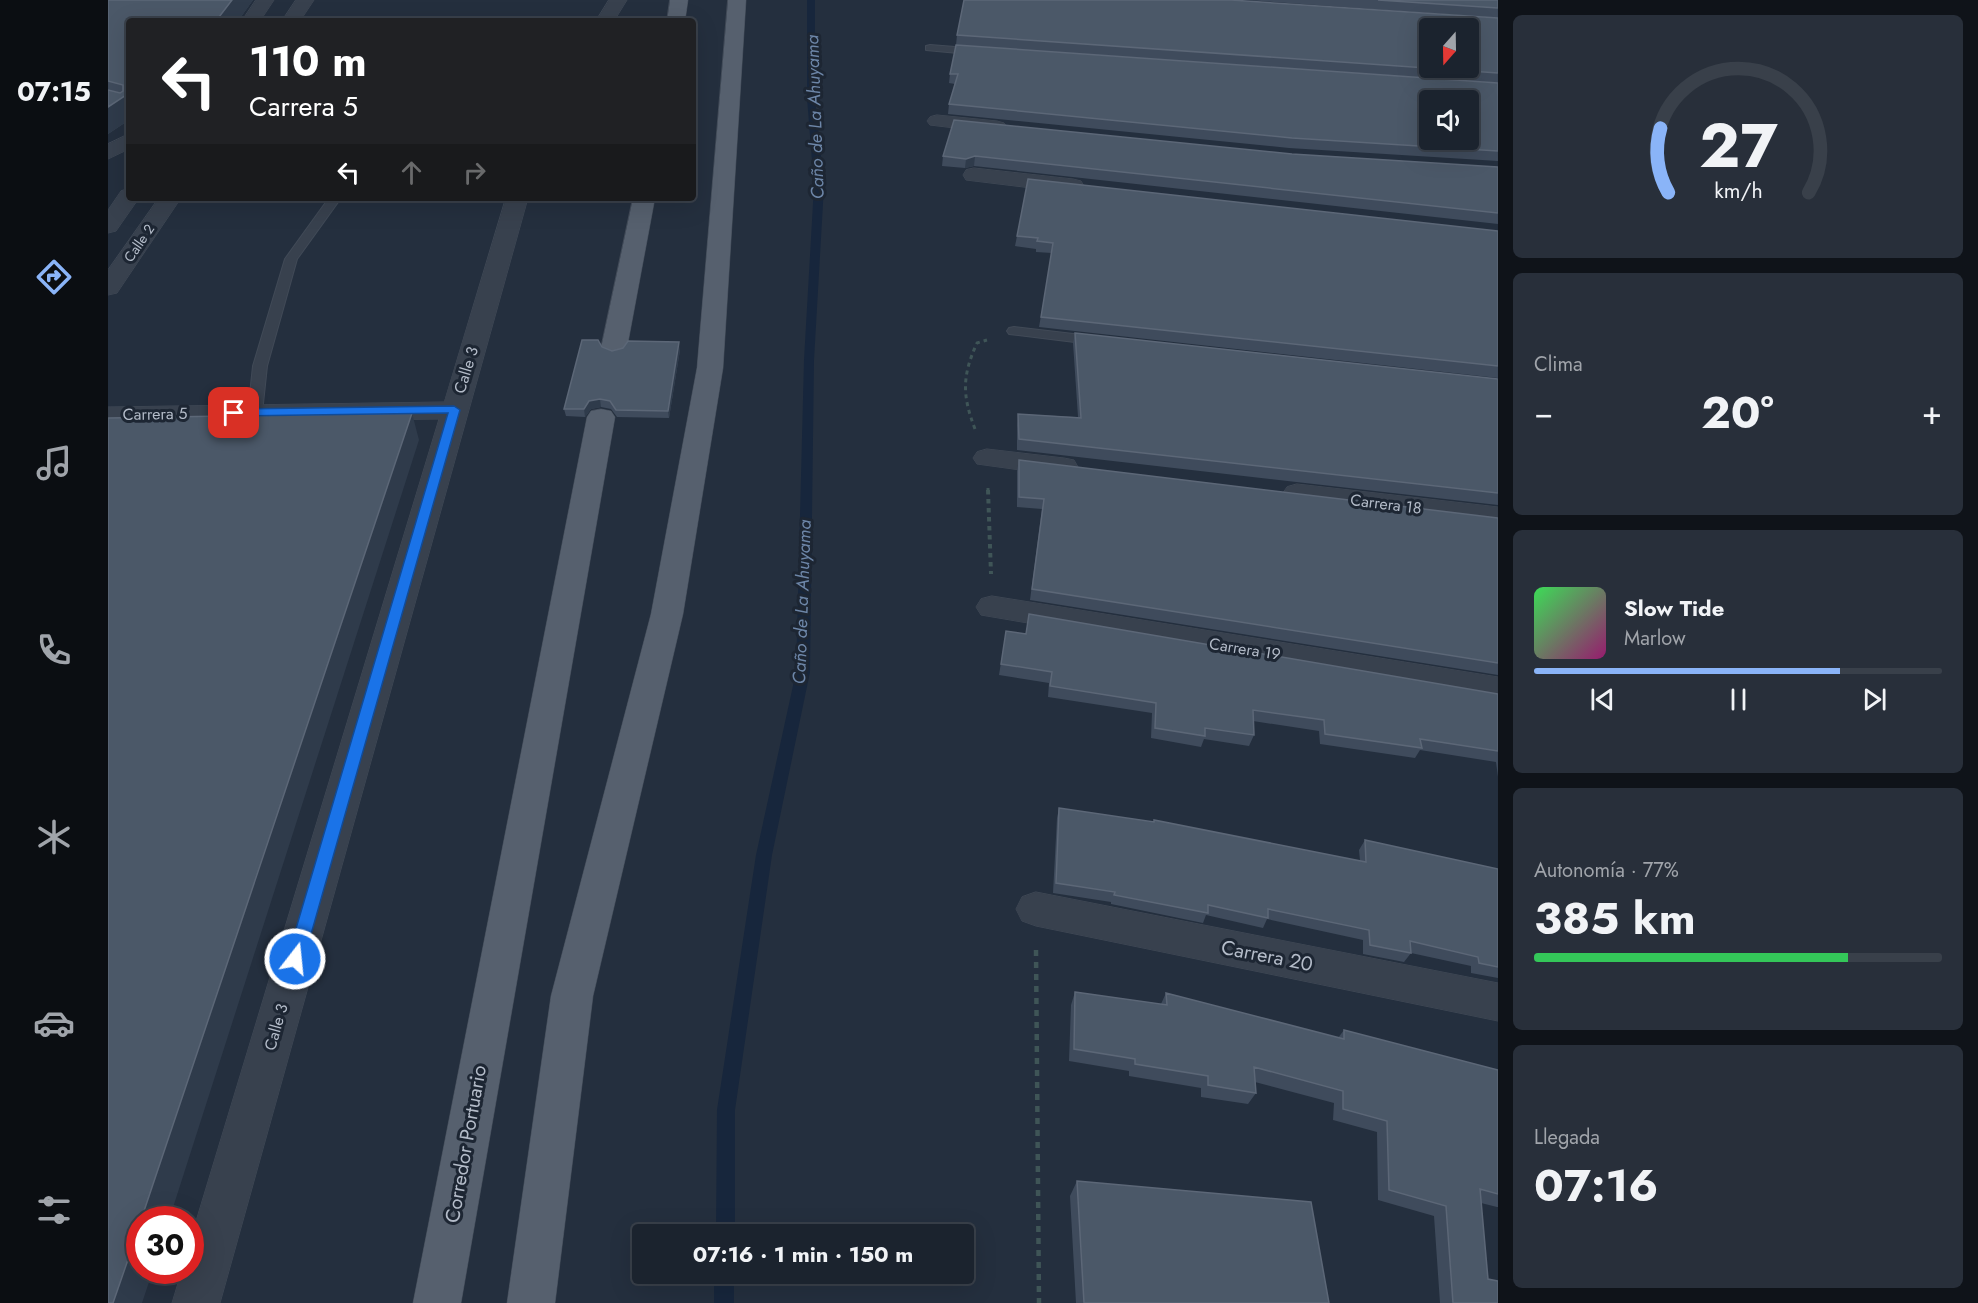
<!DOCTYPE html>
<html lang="es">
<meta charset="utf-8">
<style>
body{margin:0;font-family:Jost,sans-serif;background:#282f3a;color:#f1f3f6;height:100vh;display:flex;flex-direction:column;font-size:22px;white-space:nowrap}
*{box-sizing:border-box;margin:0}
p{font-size:20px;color:#a0a4aa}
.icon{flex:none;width:33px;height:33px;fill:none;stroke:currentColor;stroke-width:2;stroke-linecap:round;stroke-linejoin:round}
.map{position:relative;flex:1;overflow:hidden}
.drawer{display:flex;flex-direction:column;gap:15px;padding:15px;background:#0f1319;width:480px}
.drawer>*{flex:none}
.hud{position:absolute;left:18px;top:18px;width:570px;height:183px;border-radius:6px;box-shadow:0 6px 24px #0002,0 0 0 2px #39404a;background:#202124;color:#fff;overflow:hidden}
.needle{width:39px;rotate:200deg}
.buttons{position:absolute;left:1311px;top:18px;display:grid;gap:12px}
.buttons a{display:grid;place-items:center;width:60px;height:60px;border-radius:6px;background:#1b232e;box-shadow:0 6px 24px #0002,0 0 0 2px #39404a;font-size:30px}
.speed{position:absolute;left:18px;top:1206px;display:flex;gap:12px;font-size:30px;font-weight:700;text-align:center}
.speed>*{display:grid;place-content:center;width:78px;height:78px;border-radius:50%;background:#1b232e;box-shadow:0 6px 24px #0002,0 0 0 2px #39404a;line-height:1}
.speed .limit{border:9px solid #d22;background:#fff;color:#111}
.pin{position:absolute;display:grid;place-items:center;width:51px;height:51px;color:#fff;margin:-26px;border-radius:12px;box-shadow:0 3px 9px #0006}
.me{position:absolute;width:66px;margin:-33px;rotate:16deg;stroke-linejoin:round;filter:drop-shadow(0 0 4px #0008)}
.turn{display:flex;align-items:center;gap:21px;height:126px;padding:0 24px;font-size:27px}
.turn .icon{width:78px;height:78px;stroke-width:2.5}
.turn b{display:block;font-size:42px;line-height:51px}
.lanes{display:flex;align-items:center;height:57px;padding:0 24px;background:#0003;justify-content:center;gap:30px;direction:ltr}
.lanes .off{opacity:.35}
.big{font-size:45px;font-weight:700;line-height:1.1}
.drawer .widget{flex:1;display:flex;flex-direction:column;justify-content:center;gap:9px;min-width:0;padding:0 21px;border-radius:9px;background:#282f3a}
.drawer .dial{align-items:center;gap:0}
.dial svg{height:156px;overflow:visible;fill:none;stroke:#39404a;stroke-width:7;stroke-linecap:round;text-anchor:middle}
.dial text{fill:#f1f3f6;stroke:none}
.song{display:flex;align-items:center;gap:18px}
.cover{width:72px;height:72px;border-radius:9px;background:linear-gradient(135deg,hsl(130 70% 55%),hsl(320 70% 35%))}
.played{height:6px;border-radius:3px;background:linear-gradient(90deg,#8ab4f8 75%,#39404a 75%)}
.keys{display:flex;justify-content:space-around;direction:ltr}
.heat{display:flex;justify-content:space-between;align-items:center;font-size:33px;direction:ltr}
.charge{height:9px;border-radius:4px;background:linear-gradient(90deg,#34c759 77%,#39404a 0)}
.trip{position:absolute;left:524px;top:1224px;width:342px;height:60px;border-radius:6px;background:#1b232e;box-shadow:0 6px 24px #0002,0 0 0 2px #39404a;font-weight:700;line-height:60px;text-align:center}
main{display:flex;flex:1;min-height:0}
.tab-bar{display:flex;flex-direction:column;width:108px;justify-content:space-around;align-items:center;background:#0b0e12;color:#a0a4aa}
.tab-bar .icon{width:42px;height:42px}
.tab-bar .selected{color:#8ab4f8}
.tab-bar b{font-size:27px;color:#f1f3f6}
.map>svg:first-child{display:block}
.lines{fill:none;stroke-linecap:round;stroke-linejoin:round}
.stream{fill:#17263c;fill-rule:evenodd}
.service-casing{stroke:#414a57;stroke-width:2}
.minor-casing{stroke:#414a57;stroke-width:1}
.primary-casing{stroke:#414a57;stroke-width:1}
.path-far2{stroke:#3f5557;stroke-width:3;stroke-dasharray:4 4;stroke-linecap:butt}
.path-far1{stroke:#3f5557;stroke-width:4;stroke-dasharray:4.5 4.5;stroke-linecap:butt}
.path{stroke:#3f5557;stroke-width:4.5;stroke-dasharray:6 6;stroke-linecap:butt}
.service{fill:#38414e;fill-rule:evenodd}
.minor{fill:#38414e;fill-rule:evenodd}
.primary{fill:#56606e;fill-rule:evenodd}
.wall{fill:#3f4b5c}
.shaded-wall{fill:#2f3b4b}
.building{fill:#4b5868;stroke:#5c6777;stroke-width:1.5;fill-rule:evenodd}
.route{fill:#1a73e8;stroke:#114b97;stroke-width:1.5}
.labels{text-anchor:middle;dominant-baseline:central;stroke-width:6;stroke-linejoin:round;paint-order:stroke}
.far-street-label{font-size:14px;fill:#b4bcc9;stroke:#1d2633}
.street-label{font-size:16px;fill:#b4bcc9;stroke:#1d2633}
.water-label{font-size:18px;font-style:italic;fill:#6d86a8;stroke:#1d2633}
.near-street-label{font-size:20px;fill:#b4bcc9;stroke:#1d2633}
</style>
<main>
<nav class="tab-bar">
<b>07:15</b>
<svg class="icon selected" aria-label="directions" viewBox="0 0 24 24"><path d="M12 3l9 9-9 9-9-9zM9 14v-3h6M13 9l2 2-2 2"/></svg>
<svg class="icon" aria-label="music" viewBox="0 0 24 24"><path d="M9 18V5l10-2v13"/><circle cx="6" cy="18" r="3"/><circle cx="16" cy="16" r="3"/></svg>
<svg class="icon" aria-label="phone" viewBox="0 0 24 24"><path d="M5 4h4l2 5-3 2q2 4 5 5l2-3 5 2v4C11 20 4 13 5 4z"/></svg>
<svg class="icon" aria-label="climate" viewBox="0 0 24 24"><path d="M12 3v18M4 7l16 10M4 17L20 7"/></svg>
<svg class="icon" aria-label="car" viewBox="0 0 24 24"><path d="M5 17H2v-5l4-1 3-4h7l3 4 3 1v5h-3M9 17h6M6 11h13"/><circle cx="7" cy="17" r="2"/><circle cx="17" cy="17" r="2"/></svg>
<svg class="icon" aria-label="filters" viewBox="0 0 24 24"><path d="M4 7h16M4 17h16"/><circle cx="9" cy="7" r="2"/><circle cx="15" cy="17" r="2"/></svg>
</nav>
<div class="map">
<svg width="1390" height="1303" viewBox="0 0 1390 1303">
<rect width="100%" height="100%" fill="#242f3e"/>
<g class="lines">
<path class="stream" d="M699,0H707V98L716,186L706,360L702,672L664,855L627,1110V1234H608L609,1110L648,855L688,672L696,360L706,186L699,98Z
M606,1274H626V1303H606Z"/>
<defs>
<path id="service" d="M822,45L872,49L877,52L872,55L818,50V46Z
M221,198H233L189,259L159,366L154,413L152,416H142L140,413L145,366L177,259Z
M906,327L991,337L998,341L991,345L901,334L899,331L901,328Z"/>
<path id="minor" d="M148,0H166L152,21H134Z
M188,0H206L192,21H174Z
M501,0H519L506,21H488Z
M829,115L889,121L896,123L899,127L896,131L889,133L822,125L819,121L822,117Z
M21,134V149L0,159V144Z
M866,168L965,179L973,181L976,186L973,191L965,193L858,180L855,175L858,170Z
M21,189V198H31L8,231L0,233V210L13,191Z
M51,198H73L9,293L0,295V270Z
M398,198H420L112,1303H64L74,1270H82V1241L331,419L0,423V407L336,402Z
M879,449L956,458L966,460L970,467L966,474L956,476L869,464L865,458L869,452Z
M1189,484L1390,507V527L1179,501L1174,494L1179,487Z
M884,596L1390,677V703L873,615L868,607L873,599Z
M928,892L1390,983V1021L928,926L914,921L908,909L914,897Z"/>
<path id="primary" d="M562,0H580L577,21H559Z
M620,0H638L615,368L575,614L485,996L447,1303H399L443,996L543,614L589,368Z
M525,198H547L519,348L515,353L506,356L497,353L493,348Z
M493,409L503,411L507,417L353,1303H305L479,417L483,411Z"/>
</defs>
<use href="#service" class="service-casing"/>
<use href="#minor" class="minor-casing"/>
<use href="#primary" class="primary-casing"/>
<path class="path-far2" d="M867,429C854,395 854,376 869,343L879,340
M880,488V491"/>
<path class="path-far1" d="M880,490L883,574"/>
<path class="path" d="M928,950L931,1303"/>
<use href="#service" class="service"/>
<use href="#minor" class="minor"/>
<use href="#primary" class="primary"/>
</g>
<path class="wall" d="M0,0H145L130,21H21V120L0,134Z
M1139,0H1390V18Z
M1390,18V83L848,45L849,35Z
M842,74L1390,83V161L1181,148L840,114L841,104L847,84L841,83Z
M1184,154L1390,167V224L866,166L857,168L834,166L835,156Z
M1390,231V378L931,327L944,253L928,252V249L907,246L909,236Z
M967,333L1390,379V505L909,450V425L910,414L970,417L965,343Z
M494,347L504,351L572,350L561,418L509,417L503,409L493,407L483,409L477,417L458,416L456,409Z
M911,460L1390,518V675L922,600L934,509L909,507V471Z
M921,614L1390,694V777L1388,762L1312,750L1307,758L1212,744L1211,731L1145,721L1146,735L1141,746L1096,739L1093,747L1043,738L1044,713L940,697L941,683L891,675L898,631L918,634Z
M951,808L1252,861L1251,850L1257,840L1390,869V978L1363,973V966L1303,953L1296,962L1255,954V940L1159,919L1155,928L1098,915L1095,923L1003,904V902L945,893L949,818Z
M967,992L1053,1004L1058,993L1230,1038L1236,1030L1390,1070V1207H1389L1373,1203L1380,1279L1390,1303H1332L1326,1216L1270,1200L1269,1132L1225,1120L1226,1103L1147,1082L1148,1093L1140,1104L1093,1097V1088L1021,1076V1071L961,1061L963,1005Z
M969,1181L1221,1303H968L962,1196Z"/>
<path class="shaded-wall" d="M124,0H145L130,21H108Z
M21,93V120L0,134V107Z
M867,156L866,166L857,168L858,159Z
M571,342L572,350L561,418L560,411Z
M492,399L493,407L483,409L477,417L476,409L481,401Z
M304,413L311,440L61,1220H33Z
M32,1225V1270H45L34,1303H5Z"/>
<path class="building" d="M0,0H124L108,21H21V93L0,107V90L12,93L15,91V85L0,81Z
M856,0H1123L1390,18V73L849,35ZM1322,28H1360V68H1322Z
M1270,0H1390V8Z
M848,45L1390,83V151L1184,138L841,104L850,74H842ZM1322,100H1360V140H1322Z
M846,120L1184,154L1390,167V213L867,156L858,159L835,156Z
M920,179L1390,231V366L933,317L945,243L929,241L930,238L909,236Z
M967,333L1390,379V493L911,439L910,414L973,418Z
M474,340H490L494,347L504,351L515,348L520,341L571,342L560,411L508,410L502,401L492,399L481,401L476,409H456Z
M304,413L33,1220H32V1225L5,1303H0V418Z
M911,460L1390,518V663L924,589L936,499L911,497Z
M921,614L1390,694V751L1312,739L1314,748L1217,734L1216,720L1145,710L1146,735L1097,728V736L1047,728L1048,703L942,686L944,672L893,664L898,631L918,634Z
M951,808L1046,822V820L1258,862L1257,840L1390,869V967L1371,963L1370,957L1302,941L1303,953L1262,945L1261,930L1160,909V918L1100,905V913L1006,895L1007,892L948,883Z
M967,992L1059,1005L1058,993L1236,1039V1030L1390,1070V1194L1372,1189L1380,1279L1390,1281V1303H1345L1338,1206L1281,1190L1279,1121L1235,1109V1091L1146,1067L1148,1093L1100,1085V1076L1027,1064V1059L966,1049Z
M969,1181L1203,1202L1221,1303H976Z"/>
<path class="route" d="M346,406L352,410L196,959L193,965L187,967L181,965L179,959L340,413L126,416L120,413L126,409Z"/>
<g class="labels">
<g class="far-street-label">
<text transform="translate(31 243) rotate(-56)">Calle 2</text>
</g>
<g class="street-label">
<text transform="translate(358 370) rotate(-73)">Calle 3</text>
<text transform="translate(47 414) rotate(-1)">Carrera 5</text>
<text transform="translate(1278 504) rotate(7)">Carrera 18</text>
<text transform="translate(1137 649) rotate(9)">Carrera 19</text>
<text transform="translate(168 1027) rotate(-74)">Calle 3</text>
</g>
<g class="water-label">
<text transform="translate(707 117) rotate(-92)">Caño de La Ahuyama</text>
<text transform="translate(694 602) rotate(-88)">Caño de La Ahuyama</text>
</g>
<g class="near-street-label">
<text transform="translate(1159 956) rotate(11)">Carrera 20</text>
<text transform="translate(358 1144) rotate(-80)">Corredor Portuario</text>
</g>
</g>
</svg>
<div class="buttons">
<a><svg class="needle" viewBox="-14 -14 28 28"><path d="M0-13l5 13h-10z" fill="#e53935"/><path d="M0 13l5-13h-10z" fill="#a0a4aa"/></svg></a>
<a><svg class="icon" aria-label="sound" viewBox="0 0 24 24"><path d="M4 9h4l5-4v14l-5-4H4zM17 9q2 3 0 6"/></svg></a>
</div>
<div class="speed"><div class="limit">30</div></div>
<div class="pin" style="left:126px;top:413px;background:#d93025"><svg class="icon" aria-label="arrive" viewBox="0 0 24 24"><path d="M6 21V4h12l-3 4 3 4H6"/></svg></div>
<svg class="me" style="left:187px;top:959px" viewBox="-20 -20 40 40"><circle r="17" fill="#1a73e8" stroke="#fff" stroke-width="3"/><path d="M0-11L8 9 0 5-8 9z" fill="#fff"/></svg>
<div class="trip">07:16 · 1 min · 150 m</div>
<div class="hud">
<div class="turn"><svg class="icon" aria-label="left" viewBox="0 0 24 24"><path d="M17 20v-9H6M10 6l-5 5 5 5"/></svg><div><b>110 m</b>Carrera 5</div></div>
<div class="lanes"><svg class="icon" aria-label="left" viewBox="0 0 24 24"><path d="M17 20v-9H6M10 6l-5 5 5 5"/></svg><svg class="icon off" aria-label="ahead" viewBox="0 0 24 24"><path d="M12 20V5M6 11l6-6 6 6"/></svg><svg class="icon off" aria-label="right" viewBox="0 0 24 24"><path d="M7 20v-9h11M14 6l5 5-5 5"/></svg></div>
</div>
</div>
<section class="drawer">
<div class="widget dial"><svg viewBox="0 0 100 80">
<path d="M14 69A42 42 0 1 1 86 69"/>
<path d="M14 69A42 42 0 0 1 10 36" stroke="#8ab4f8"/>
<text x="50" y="56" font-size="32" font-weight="700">27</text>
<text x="50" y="72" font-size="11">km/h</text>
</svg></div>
<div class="widget"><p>Clima</p>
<div class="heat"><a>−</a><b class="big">20°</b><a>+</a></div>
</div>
<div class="widget">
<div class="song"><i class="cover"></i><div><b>Slow Tide</b><p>Marlow</p></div></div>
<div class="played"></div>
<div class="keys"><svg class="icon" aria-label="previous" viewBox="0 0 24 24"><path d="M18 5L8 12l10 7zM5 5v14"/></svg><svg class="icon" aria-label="pause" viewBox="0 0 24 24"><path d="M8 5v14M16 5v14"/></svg><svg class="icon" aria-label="next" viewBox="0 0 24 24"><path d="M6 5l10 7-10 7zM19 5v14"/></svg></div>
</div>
<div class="widget"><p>Autonomía · 77%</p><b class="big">385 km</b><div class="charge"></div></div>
<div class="widget"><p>Llegada</p><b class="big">07:16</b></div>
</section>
</main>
